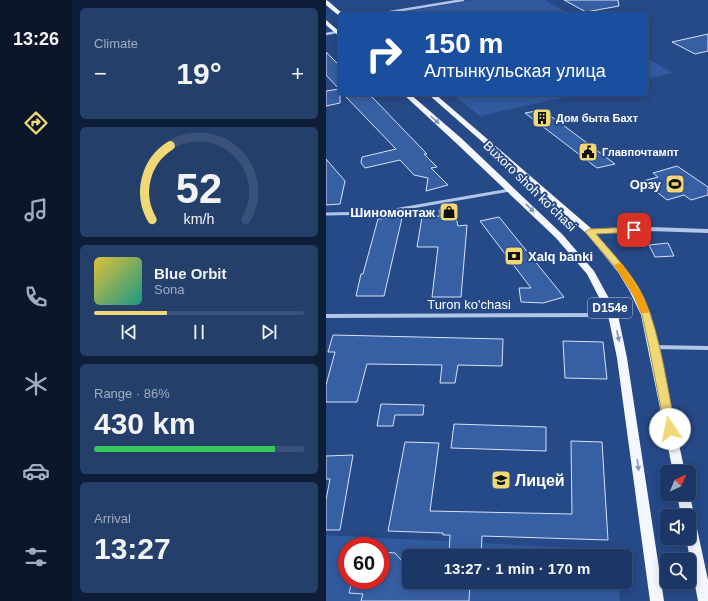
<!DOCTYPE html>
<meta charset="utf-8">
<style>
body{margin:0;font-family:Helvetica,sans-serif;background:#253f6b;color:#f1f3f6;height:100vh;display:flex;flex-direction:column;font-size:15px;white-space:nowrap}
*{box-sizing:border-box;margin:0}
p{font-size:13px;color:#a0acbf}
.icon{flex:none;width:22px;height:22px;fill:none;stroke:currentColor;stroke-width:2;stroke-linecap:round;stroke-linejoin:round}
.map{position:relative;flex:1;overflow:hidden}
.sheet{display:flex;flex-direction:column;gap:8px;padding:8px;background:#0f1e38;width:254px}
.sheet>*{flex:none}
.guide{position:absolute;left:12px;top:12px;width:310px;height:84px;border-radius:6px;box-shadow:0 2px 10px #0003,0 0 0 1px #3a5179;background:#1a4fa0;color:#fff;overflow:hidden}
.needle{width:26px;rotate:44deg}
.buttons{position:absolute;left:334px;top:465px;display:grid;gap:8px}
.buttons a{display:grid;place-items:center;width:36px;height:36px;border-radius:6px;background:#1c3765;box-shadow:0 2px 10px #0003,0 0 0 1px #3a5179;font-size:20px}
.speed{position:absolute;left:12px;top:537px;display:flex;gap:8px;font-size:20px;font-weight:700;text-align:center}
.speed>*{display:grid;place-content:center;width:52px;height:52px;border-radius:50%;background:#1c3765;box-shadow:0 2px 10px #0003,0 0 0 1px #3a5179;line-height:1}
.speed .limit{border:6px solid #d22;background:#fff;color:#111}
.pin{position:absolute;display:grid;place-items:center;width:34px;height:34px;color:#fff;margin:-17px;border-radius:8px;box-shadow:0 2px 6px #0006}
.me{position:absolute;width:44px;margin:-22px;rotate:349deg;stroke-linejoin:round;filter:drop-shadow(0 0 3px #0008)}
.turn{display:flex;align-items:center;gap:14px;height:84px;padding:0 20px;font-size:18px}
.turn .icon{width:52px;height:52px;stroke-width:2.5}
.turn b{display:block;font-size:28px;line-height:34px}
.big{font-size:30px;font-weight:600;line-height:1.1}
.sheet .tile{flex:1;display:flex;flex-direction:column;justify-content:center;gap:6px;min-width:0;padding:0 14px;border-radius:6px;background:#253f6b}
.sheet .dial{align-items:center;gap:0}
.dial svg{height:104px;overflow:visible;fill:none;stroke:#3a5179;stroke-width:7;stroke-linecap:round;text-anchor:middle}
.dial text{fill:#f1f3f6;stroke:none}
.song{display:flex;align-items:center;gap:12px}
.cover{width:48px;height:48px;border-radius:6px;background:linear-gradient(135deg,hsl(50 70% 55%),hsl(170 70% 35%))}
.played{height:4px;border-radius:2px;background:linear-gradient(90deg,#f1d877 35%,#3a5179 35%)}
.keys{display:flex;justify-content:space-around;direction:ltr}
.heat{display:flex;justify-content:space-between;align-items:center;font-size:22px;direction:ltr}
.charge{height:6px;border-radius:3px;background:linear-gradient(90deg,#34c759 86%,#3a5179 0)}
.trip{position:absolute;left:76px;top:549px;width:230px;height:40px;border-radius:6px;background:#1c3765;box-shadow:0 2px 10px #0003,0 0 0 1px #3a5179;font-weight:600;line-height:40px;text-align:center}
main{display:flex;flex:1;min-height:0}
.tab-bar{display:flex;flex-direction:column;width:72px;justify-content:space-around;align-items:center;background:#0b1628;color:#a0acbf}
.tab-bar .icon{width:28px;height:28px}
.tab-bar .on{color:#f1d877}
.tab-bar b{font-size:18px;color:#f1f3f6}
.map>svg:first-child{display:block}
.green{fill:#315a9f;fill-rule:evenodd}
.building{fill:#375fa4;stroke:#d6e2f7}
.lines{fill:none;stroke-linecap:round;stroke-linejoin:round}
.minor-far2{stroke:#b2c6e9;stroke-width:2.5}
.minor-far1{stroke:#b2c6e9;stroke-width:3}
.minor{stroke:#b2c6e9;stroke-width:4}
.tertiary{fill:#b2c6e9;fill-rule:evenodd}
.primary{fill:#f5f7fe;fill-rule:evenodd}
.oneway{fill:#8397bd}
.route{fill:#f1d877;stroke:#9d8c4d}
.slow{fill:#f59e0b}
.labels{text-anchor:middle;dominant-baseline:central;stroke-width:4;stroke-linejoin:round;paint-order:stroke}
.far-poi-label{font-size:11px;font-weight:bold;fill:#fff;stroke:#264987;text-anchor:start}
.shield{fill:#264987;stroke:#bec8db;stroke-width:1}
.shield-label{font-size:12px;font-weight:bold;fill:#fff}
.poi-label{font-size:13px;font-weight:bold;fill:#fff;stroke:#264987;text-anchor:end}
.street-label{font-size:13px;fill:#fff;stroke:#264987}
.near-poi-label{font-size:16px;font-weight:bold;fill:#fff;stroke:#264987;text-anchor:start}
</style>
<main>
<nav class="tab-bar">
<b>13:26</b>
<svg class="icon on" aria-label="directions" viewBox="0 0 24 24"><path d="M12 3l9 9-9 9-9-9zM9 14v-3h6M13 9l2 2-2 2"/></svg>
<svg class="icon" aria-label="music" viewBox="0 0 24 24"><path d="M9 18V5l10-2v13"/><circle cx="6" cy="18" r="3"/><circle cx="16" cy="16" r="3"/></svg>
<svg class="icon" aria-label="phone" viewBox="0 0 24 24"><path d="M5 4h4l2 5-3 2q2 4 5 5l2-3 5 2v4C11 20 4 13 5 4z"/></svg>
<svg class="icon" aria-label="climate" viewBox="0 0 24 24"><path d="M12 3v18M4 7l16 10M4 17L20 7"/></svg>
<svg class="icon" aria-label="car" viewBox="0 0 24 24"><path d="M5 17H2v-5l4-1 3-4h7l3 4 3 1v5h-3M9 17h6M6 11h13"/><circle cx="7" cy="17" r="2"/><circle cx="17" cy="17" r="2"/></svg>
<svg class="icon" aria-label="filters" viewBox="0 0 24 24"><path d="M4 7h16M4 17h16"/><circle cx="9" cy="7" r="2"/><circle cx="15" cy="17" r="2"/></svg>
</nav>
<section class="sheet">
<div class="tile"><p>Climate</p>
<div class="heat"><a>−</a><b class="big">19°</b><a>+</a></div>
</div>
<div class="tile dial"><svg viewBox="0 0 100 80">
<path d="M14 69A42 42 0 1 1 86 69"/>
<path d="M14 69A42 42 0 0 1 28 12" stroke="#f1d877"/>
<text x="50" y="56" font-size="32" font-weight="700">52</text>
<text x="50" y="72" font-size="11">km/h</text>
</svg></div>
<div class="tile">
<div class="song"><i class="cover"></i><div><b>Blue Orbit</b><p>Sona</p></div></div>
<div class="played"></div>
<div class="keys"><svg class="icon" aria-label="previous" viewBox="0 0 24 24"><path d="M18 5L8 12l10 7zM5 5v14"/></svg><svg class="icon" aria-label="pause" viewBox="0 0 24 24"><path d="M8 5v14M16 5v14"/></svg><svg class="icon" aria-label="next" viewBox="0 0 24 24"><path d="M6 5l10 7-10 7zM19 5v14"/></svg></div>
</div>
<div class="tile"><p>Range · 86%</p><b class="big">430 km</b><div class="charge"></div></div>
<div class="tile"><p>Arrival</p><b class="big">13:27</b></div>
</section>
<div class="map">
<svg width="382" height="601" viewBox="0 0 382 601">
<rect width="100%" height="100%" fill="#264987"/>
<path class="green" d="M150,0H219L243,14H64Z
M320,58L347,73L320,79Z
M126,94H253L154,116Z
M0,535L289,550L290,556H83V582H292L294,601H0ZM21,546H55V580H21Z"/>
<path class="building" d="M238,0H292L293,6L260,12Z
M382,34V51L369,54L346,42Z
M0,52L14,66V103L0,106V91L13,89L0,75Z
M35,94H41L47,98L101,154H98L111,167L105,168L122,185L100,191L102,178L88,175L74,160L39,168L35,163L36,157L70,149L20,97Z
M216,110L241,128L289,164L271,168L199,113Z
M0,159L19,181L14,204L0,205Z
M351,166L382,187V195L365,200L358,195L341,200L317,181L332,177L327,173Z
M128,209L132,226L141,225L135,297H106L112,247H91L96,217L114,216L113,210Z
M173,217L238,297L217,303L195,302L193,288H205L154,221Z
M66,218H76L58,296H30L35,274H37L52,219Z
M342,243L348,256L329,257L323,245Z
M7,335L177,339L176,366L132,365L129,383H114L116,365L41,364L31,402H0V385L9,352H2Z
M237,341L277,342L281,379L239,378Z
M55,404L98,405L97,415H69L67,426H51Z
M128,424L220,427V451L125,448Z
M245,441L276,442L282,540L156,536L155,556H123L124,535H117V533L62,531L79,442L113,443L104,511L246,514Z
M27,455L14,530H0V500L4,479H0V456Z
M55,552L69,553L83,569V582H144L143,601H35L37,594L23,593L26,580H55Z"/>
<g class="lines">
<path class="minor-far2" d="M52,14L137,0
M0,34L11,32"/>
<path class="minor-far1" d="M0,214L51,213L184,190"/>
<path class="minor" d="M264,232L324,229L382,231
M328,347L382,348"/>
<path class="tertiary" d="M287,313H290L291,315L290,317L0,318V314Z"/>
<path class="primary" d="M0,0L2,1L17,14L12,15L0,5Z
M0,20L14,32V37L0,25Z
M77,94H84L135,138L236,234L268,271L292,315L301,358L338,601H324L291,358L282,315L261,274L230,238L129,142Z
M102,94H109L267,230L301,271L314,292L325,315L359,472H347L315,315L304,292L292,272L261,234Z
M363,491L382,580V601H372L360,538H363V516H355L351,494H363Z"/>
</g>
<defs><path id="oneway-solid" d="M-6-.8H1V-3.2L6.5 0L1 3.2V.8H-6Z"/></defs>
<g class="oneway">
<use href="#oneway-solid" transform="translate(109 120) rotate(42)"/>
<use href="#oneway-solid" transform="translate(204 208) rotate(43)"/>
<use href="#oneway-solid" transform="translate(292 336) rotate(78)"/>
<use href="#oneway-solid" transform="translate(312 465) rotate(82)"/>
</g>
<path class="route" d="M308,227L311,228V232L270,234C287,254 307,274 318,298C335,336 341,388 350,429L348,432H341L339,429L323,347L316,315L308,296L291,269L259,232L264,229Z"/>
<path class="slow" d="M293,263L296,264L317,296L323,311L322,313H315L314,311L308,296L288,265Z"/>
<defs>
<symbol id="building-square" viewBox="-11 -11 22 22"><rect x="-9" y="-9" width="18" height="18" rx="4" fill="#f1d877" stroke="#264987"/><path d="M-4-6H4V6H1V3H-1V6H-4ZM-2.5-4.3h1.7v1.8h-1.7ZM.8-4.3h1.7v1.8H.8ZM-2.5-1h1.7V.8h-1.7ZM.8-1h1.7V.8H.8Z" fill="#111"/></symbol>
<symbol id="civic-square" viewBox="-11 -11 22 22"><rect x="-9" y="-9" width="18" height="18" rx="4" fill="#f1d877" stroke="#264987"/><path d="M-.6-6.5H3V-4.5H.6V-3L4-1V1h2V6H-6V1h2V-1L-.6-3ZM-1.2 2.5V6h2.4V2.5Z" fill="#111"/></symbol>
<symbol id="stadium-square" viewBox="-11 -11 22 22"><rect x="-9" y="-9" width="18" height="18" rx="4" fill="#f1d877" stroke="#264987"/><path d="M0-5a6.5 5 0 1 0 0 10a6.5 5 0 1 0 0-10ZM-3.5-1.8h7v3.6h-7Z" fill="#111"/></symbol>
<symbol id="shop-square" viewBox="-11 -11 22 22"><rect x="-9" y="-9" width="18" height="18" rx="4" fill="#f1d877" stroke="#264987"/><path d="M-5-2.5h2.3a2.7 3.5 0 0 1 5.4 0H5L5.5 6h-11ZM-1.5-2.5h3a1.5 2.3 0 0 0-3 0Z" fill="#111"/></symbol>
<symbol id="bank-square" viewBox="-11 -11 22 22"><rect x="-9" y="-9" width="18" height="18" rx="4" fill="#f1d877" stroke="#264987"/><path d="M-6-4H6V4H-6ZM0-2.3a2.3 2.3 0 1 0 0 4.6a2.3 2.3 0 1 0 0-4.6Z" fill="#111"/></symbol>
<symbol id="school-square" viewBox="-11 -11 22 22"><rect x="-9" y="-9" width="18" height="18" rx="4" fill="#f1d877" stroke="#264987"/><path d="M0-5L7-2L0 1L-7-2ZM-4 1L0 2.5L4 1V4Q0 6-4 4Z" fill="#111"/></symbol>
</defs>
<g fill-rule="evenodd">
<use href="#building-square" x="205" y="107" width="22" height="22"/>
<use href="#civic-square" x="251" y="141" width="22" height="22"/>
<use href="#stadium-square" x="338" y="173" width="22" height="22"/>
<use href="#shop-square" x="112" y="201" width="22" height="22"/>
<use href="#bank-square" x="177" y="245" width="22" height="22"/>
<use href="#school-square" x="164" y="469" width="22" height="22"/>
</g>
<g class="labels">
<g class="far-poi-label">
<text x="230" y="118">Дом быта Бахт</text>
<text x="276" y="152">Главпочтампт</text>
</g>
<rect class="shield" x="262" y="298" width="44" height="20" rx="3"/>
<g class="shield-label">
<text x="284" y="308">D154e</text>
</g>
<g class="poi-label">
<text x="335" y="184">Орзу</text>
<text x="109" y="212">Шиномонтаж</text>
<text x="202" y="256" text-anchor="start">Xalq banki</text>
</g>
<g class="street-label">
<text transform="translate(204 186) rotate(44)">Buxoro shoh ko'chasi</text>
<text x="143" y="304">Turon ko'chasi</text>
</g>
<g class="near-poi-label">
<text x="189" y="480">Лицей</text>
</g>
</g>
</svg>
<div class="buttons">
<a><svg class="needle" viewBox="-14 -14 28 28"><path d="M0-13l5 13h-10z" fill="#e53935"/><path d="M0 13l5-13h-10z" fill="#a0acbf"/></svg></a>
<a><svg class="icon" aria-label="sound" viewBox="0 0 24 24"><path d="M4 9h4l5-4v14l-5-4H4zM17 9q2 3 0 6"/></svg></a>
<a><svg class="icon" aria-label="search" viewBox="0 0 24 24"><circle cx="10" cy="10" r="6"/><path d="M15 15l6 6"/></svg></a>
</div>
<div class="speed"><div class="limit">60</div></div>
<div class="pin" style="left:308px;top:230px;background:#d93025"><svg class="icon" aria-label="arrive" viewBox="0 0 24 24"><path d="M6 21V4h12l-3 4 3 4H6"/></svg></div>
<svg class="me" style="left:344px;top:429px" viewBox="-20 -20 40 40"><circle r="19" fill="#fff"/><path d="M0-13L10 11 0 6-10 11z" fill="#f1d877"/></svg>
<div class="trip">13:27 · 1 min · 170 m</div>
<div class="guide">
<div class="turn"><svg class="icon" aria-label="right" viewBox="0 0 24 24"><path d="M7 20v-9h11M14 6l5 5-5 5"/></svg><div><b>150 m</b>Алтынкульская улица</div></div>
</div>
</div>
</main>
